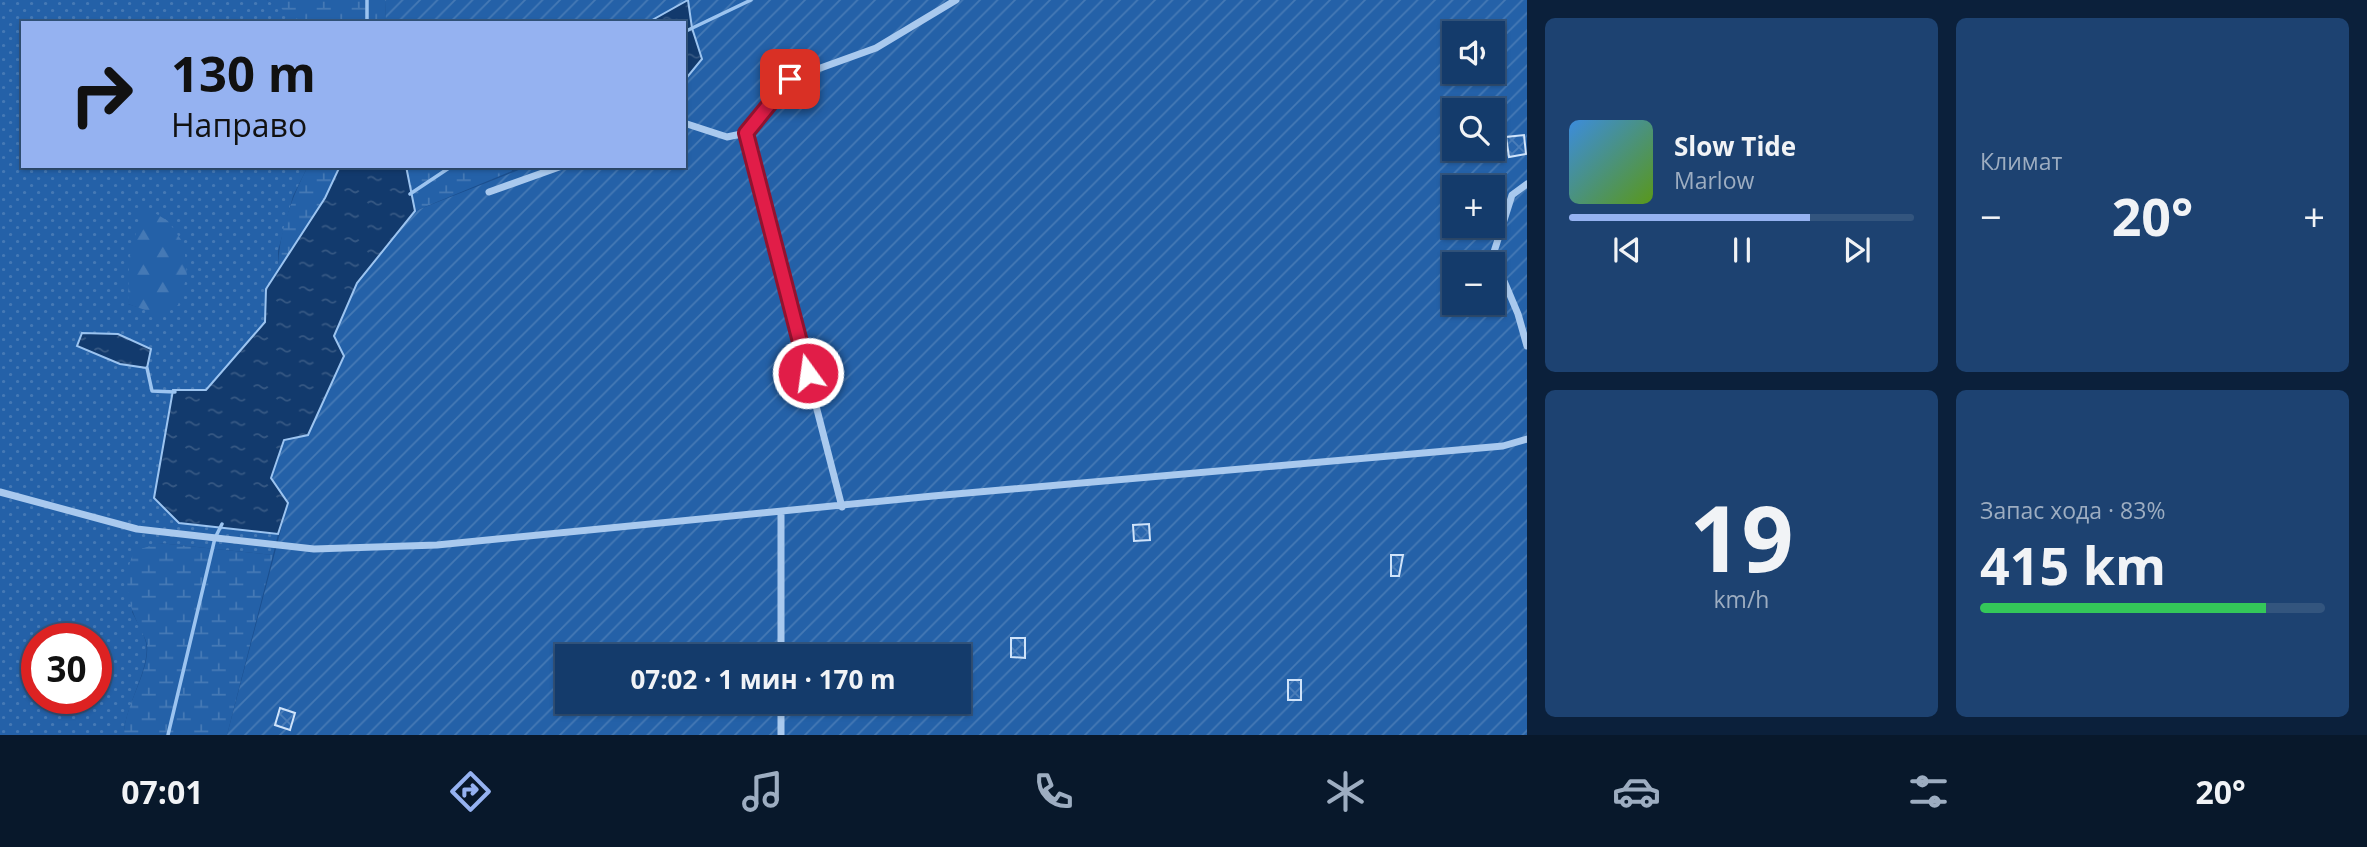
<!DOCTYPE html>
<html lang="ru">
<meta charset="utf-8">
<style>
body{margin:0;font-family:"Open Sans",sans-serif;background:#1d4271;color:#f1f3f6;height:100vh;display:flex;flex-direction:column;font-size:26px;white-space:nowrap}
*{box-sizing:border-box;margin:0}
p{font-size:23px;color:#9dadc1}
.icon{flex:none;width:38px;height:38px;fill:none;stroke:currentColor;stroke-width:2;stroke-linecap:round;stroke-linejoin:round}
.map{position:relative;flex:1;overflow:hidden}
.drawer{display:flex;flex-direction:column;gap:18px;padding:18px;background:#0b203b;width:840px}
.drawer>*{flex:none}
.guide{position:absolute;left:21px;top:21px;width:665px;height:147px;border-radius:0px;box-shadow:0 2px 5px #0004,0 0 0 2px #33557e;background:#95b2f1;color:#111;overflow:hidden}
.fabs{position:absolute;left:1442px;top:21px;display:grid;gap:14px}
.fabs a{display:grid;place-items:center;width:63px;height:63px;border-radius:0px;background:#143b6b;box-shadow:0 2px 5px #0004,0 0 0 2px #33557e;font-size:35px}
.speed{position:absolute;left:21px;top:623px;display:flex;gap:14px;font-size:35px;font-weight:700;text-align:center}
.speed>*{display:grid;place-content:center;width:91px;height:91px;border-radius:50%;background:#143b6b;box-shadow:0 2px 5px #0004,0 0 0 2px #33557e;line-height:1}
.speed .limit{border:10px solid #d22;background:#fff;color:#111}
.pin{position:absolute;display:grid;place-items:center;width:60px;height:60px;color:#fff;margin:-30px;border-radius:14px;box-shadow:0 4px 10px #0006}
.me{position:absolute;width:77px;margin:-38px;rotate:346deg;stroke-linejoin:round;filter:drop-shadow(0 0 5px #0008)}
.turn{display:flex;align-items:center;gap:24px;height:147px;padding:0 35px;font-size:32px}
.turn .icon{width:91px;height:91px;stroke-width:2.5}
.turn b{display:block;font-size:49px;line-height:60px}
.big{font-size:52px;font-weight:700;line-height:1.1}
.drawer .tile{flex:1;display:flex;flex-direction:column;justify-content:center;gap:10px;min-width:0;padding:0 24px;border-radius:10px;background:#1d4271}
.drawer .dial{align-items:center;gap:0}
.dial b{font-size:91px;line-height:1}
.song{display:flex;align-items:center;gap:21px}
.cover{width:84px;height:84px;border-radius:10px;background:linear-gradient(135deg,hsl(210 70% 55%),hsl(90 70% 35%))}
.played{height:7px;border-radius:4px;background:linear-gradient(90deg,#95b2f1 70%,#33557e 70%)}
.keys{display:flex;justify-content:space-around;direction:ltr}
.heat{display:flex;justify-content:space-between;align-items:center;font-size:38px;direction:ltr}
.charge{height:10px;border-radius:5px;background:linear-gradient(90deg,#34c759 83%,#33557e 0)}
.drawer .tiles{flex:1;display:grid;gap:18px;grid-template-columns:repeat(2,1fr)}
.trip{position:absolute;left:555px;top:644px;width:416px;height:70px;border-radius:0px;background:#143b6b;box-shadow:0 2px 5px #0004,0 0 0 2px #33557e;font-weight:700;line-height:70px;text-align:center}
.tabs{display:flex;height:112px;justify-content:space-around;align-items:center;background:#08182b;color:#9dadc1}
.tabs .icon{width:49px;height:49px}
.tabs .current{color:#95b2f1}
.tabs b{font-size:32px;color:#f1f3f6}
main{display:flex;flex:1;min-height:0}
.map>svg:first-child{display:block}
.grass{fill:url(#grass-dots);fill-rule:evenodd}
.forest{fill:url(#forest-firs)}
.wetland{fill:url(#wetland-marsh)}
.garden{fill:url(#garden-furrows);fill-rule:evenodd}
.water{fill:url(#water-ripples);stroke:#9cc4f0;stroke-width:2}
.lines{fill:none;stroke-linecap:round;stroke-linejoin:round}
.stream{stroke:#9cc4f0;stroke-width:3.5}
.building{fill:url(#building-cross-hatch);stroke:#cfe3fa;stroke-width:2}
.street{stroke:#a9c9ee;stroke-width:7}
.route-casing{stroke:#92132f;stroke-width:18}
.route{stroke:#e11d48;stroke-width:12}
</style>
<main>
<div class="map">
<svg width="1527" height="735" viewBox="0 0 1527 735">
<defs>
<pattern id="grass-dots" width="8" height="8" patternUnits="userSpaceOnUse" patternTransform="scale(1.75)"><rect width="8" height="8" fill="#2461a8"/><path d="M2 2h.1M6 6h.1" fill="none" stroke="#4579b5" stroke-width="1.8" stroke-linecap="round"/></pattern>
<pattern id="forest-firs" width="22" height="20" patternUnits="userSpaceOnUse" patternTransform="scale(1.75)"><rect width="22" height="20" fill="#2461a8"/><path d="M5 1l3.5 6h-7zM16 11l3.5 6h-7z" fill="#4579b5"/></pattern>
<pattern id="wetland-marsh" width="20" height="14" patternUnits="userSpaceOnUse" patternTransform="scale(1.75)"><rect width="20" height="14" fill="#2461a8"/><path d="M1 5h8M5 5V1M11 12h8M15 12V8" fill="none" stroke="#4579b5"/></pattern>
<pattern id="garden-furrows" width="10" height="10" patternUnits="userSpaceOnUse" patternTransform="scale(1.75)"><rect width="10" height="10" fill="#2461a8"/><path d="M-1 1l2-2M0 10L10 0M9 11l2-2" fill="none" stroke="#4579b5"/></pattern>
<pattern id="water-ripples" width="26" height="14" patternUnits="userSpaceOnUse" patternTransform="scale(1.75)"><rect width="26" height="14" fill="#123a6d"/><path d="M2 4q2-2 4 0t4 0M15 11q2-2 4 0t4 0" fill="none" stroke="#365883"/></pattern>
<pattern id="building-cross-hatch" width="8" height="8" patternUnits="userSpaceOnUse" patternTransform="scale(1.75)"><rect width="8" height="8" fill="#2a66ad"/><path d="M0 0l8 8M0 8l8-8" fill="none" stroke="#4a7db9"/></pattern>
</defs>
<rect width="100%" height="100%" fill="#1b4f8f"/>
<path class="grass" d="M0,0H267L305,21L23,23V166H308L293,196L278,251V272L266,289L265,322L206,390L179,523L278,534L273,555L159,543L132,612C137,622 144,633 146,643C151,668 124,707 124,735H0ZM144,207V309L128,304ZM82,333L117,334L151,349L147,367L77,346ZM37,639H96V698H37Z"/>
<path class="forest" d="M143,206L168,221L184,244L187,276L178,305L162,316L128,304L129,259Z"/>
<path class="wetland" d="M267,0H385L386,23H304Z
M308,166H340L325,198L278,272C278,234 291,199 308,166Z
M406,166H510L512,171L415,211Z
M159,543L273,555L227,735H124C124,706 150,672 147,645C146,638 140,630 138,624C127,600 122,574 135,551Z"/>
<path class="garden" d="M385,0H1527V735H227L288,503L271,478L284,440L344,356L334,336L357,283L415,211L529,166H684V81L702,59L692,28L688,1L647,23H386ZM1454,33H1493V72H1454ZM1454,110H1493V149H1454ZM1454,187H1493V226H1454ZM1454,264H1493V303H1454ZM567,656H959V702H567Z"/>
<path class="water" d="M688,0L692,28L702,59L684,81V23H647Z
M340,166H406L415,211L357,283L334,336L344,356L308,435L284,440L271,478L288,503L278,534L179,523L154,498L173,390H206L265,322L266,289L325,198Z
M82,333L118,334L151,349L147,368L120,364L77,346Z"/>
<g class="lines">
<path class="stream" d="M367,0V23
M684,32L751,0
M410,194L452,166
M147,368L152,391L175,392
M168,735L215,538L222,524"/>
</g>
<path class="building" d="M1524,135L1526,154L1509,157L1506,137Z
M1149,524L1150,540L1134,541L1133,525Z
M1391,555H1403L1399,576H1391Z
M1011,638H1025V658L1011,657Z
M1288,680H1301V700H1288Z
M280,708L295,713L290,730L275,725Z"/>
<g class="lines">
<path class="street" d="M684,123L727,137L746,133L790,79L876,48L956,0
M746,133L842,507
M1527,184L1512,195L1493,255L1518,314L1527,346
M489,192L562,166
M0,492L137,529L314,549L437,545L933,496L1503,446L1527,439
M781,513V656
M781,702V735"/>
</g>
<g class="lines">
<defs>
<path id="route" d="M790,79L746,133L808,373"/>
</defs>
<use href="#route" class="route-casing"/>
<use href="#route" class="route"/>
</g>
</svg>
<div class="fabs">
<a><svg class="icon" aria-label="sound" viewBox="0 0 24 24"><path d="M4 9h4l5-4v14l-5-4H4zM17 9q2 3 0 6"/></svg></a>
<a><svg class="icon" aria-label="search" viewBox="0 0 24 24"><circle cx="10" cy="10" r="6"/><path d="M15 15l6 6"/></svg></a>
<a>+</a>
<a>−</a>
</div>
<div class="speed"><div class="limit">30</div></div>
<div class="pin" style="left:790px;top:79px;background:#d93025"><svg class="icon" aria-label="arrive" viewBox="0 0 24 24"><path d="M6 21V4h12l-3 4 3 4H6"/></svg></div>
<svg class="me" style="left:808px;top:373px" viewBox="-20 -20 40 40"><circle r="17" fill="#e11d48" stroke="#fff" stroke-width="3"/><path d="M0-11L8 9 0 5-8 9z" fill="#fff"/></svg>
<div class="trip">07:02 · 1 мин · 170 m</div>
<div class="guide">
<div class="turn"><svg class="icon" aria-label="right" viewBox="0 0 24 24"><path d="M7 20v-9h11M14 6l5 5-5 5"/></svg><div><b>130 m</b>Направо</div></div>
</div>
</div>
<section class="drawer">
<div class="tiles">
<div class="tile">
<div class="song"><i class="cover"></i><div><b>Slow Tide</b><p>Marlow</p></div></div>
<div class="played"></div>
<div class="keys"><svg class="icon" aria-label="previous" viewBox="0 0 24 24"><path d="M18 5L8 12l10 7zM5 5v14"/></svg><svg class="icon" aria-label="pause" viewBox="0 0 24 24"><path d="M8 5v14M16 5v14"/></svg><svg class="icon" aria-label="next" viewBox="0 0 24 24"><path d="M6 5l10 7-10 7zM19 5v14"/></svg></div>
</div>
<div class="tile"><p>Климат</p>
<div class="heat"><a>−</a><b class="big">20°</b><a>+</a></div>
</div>
<div class="tile dial"><b>19</b><p>km/h</p></div>
<div class="tile"><p>Запас хода · 83%</p><b class="big">415 km</b><div class="charge"></div></div>
</div>
</section>
</main>
<nav class="tabs">
<b>07:01</b>
<svg class="icon current" aria-label="directions" viewBox="0 0 24 24"><path d="M12 3l9 9-9 9-9-9zM9 14v-3h6M13 9l2 2-2 2"/></svg>
<svg class="icon" aria-label="music" viewBox="0 0 24 24"><path d="M9 18V5l10-2v13"/><circle cx="6" cy="18" r="3"/><circle cx="16" cy="16" r="3"/></svg>
<svg class="icon" aria-label="phone" viewBox="0 0 24 24"><path d="M5 4h4l2 5-3 2q2 4 5 5l2-3 5 2v4C11 20 4 13 5 4z"/></svg>
<svg class="icon" aria-label="climate" viewBox="0 0 24 24"><path d="M12 3v18M4 7l16 10M4 17L20 7"/></svg>
<svg class="icon" aria-label="car" viewBox="0 0 24 24"><path d="M5 17H2v-5l4-1 3-4h7l3 4 3 1v5h-3M9 17h6M6 11h13"/><circle cx="7" cy="17" r="2"/><circle cx="17" cy="17" r="2"/></svg>
<svg class="icon" aria-label="filters" viewBox="0 0 24 24"><path d="M4 7h16M4 17h16"/><circle cx="9" cy="7" r="2"/><circle cx="15" cy="17" r="2"/></svg>
<b>20°</b>
</nav>
